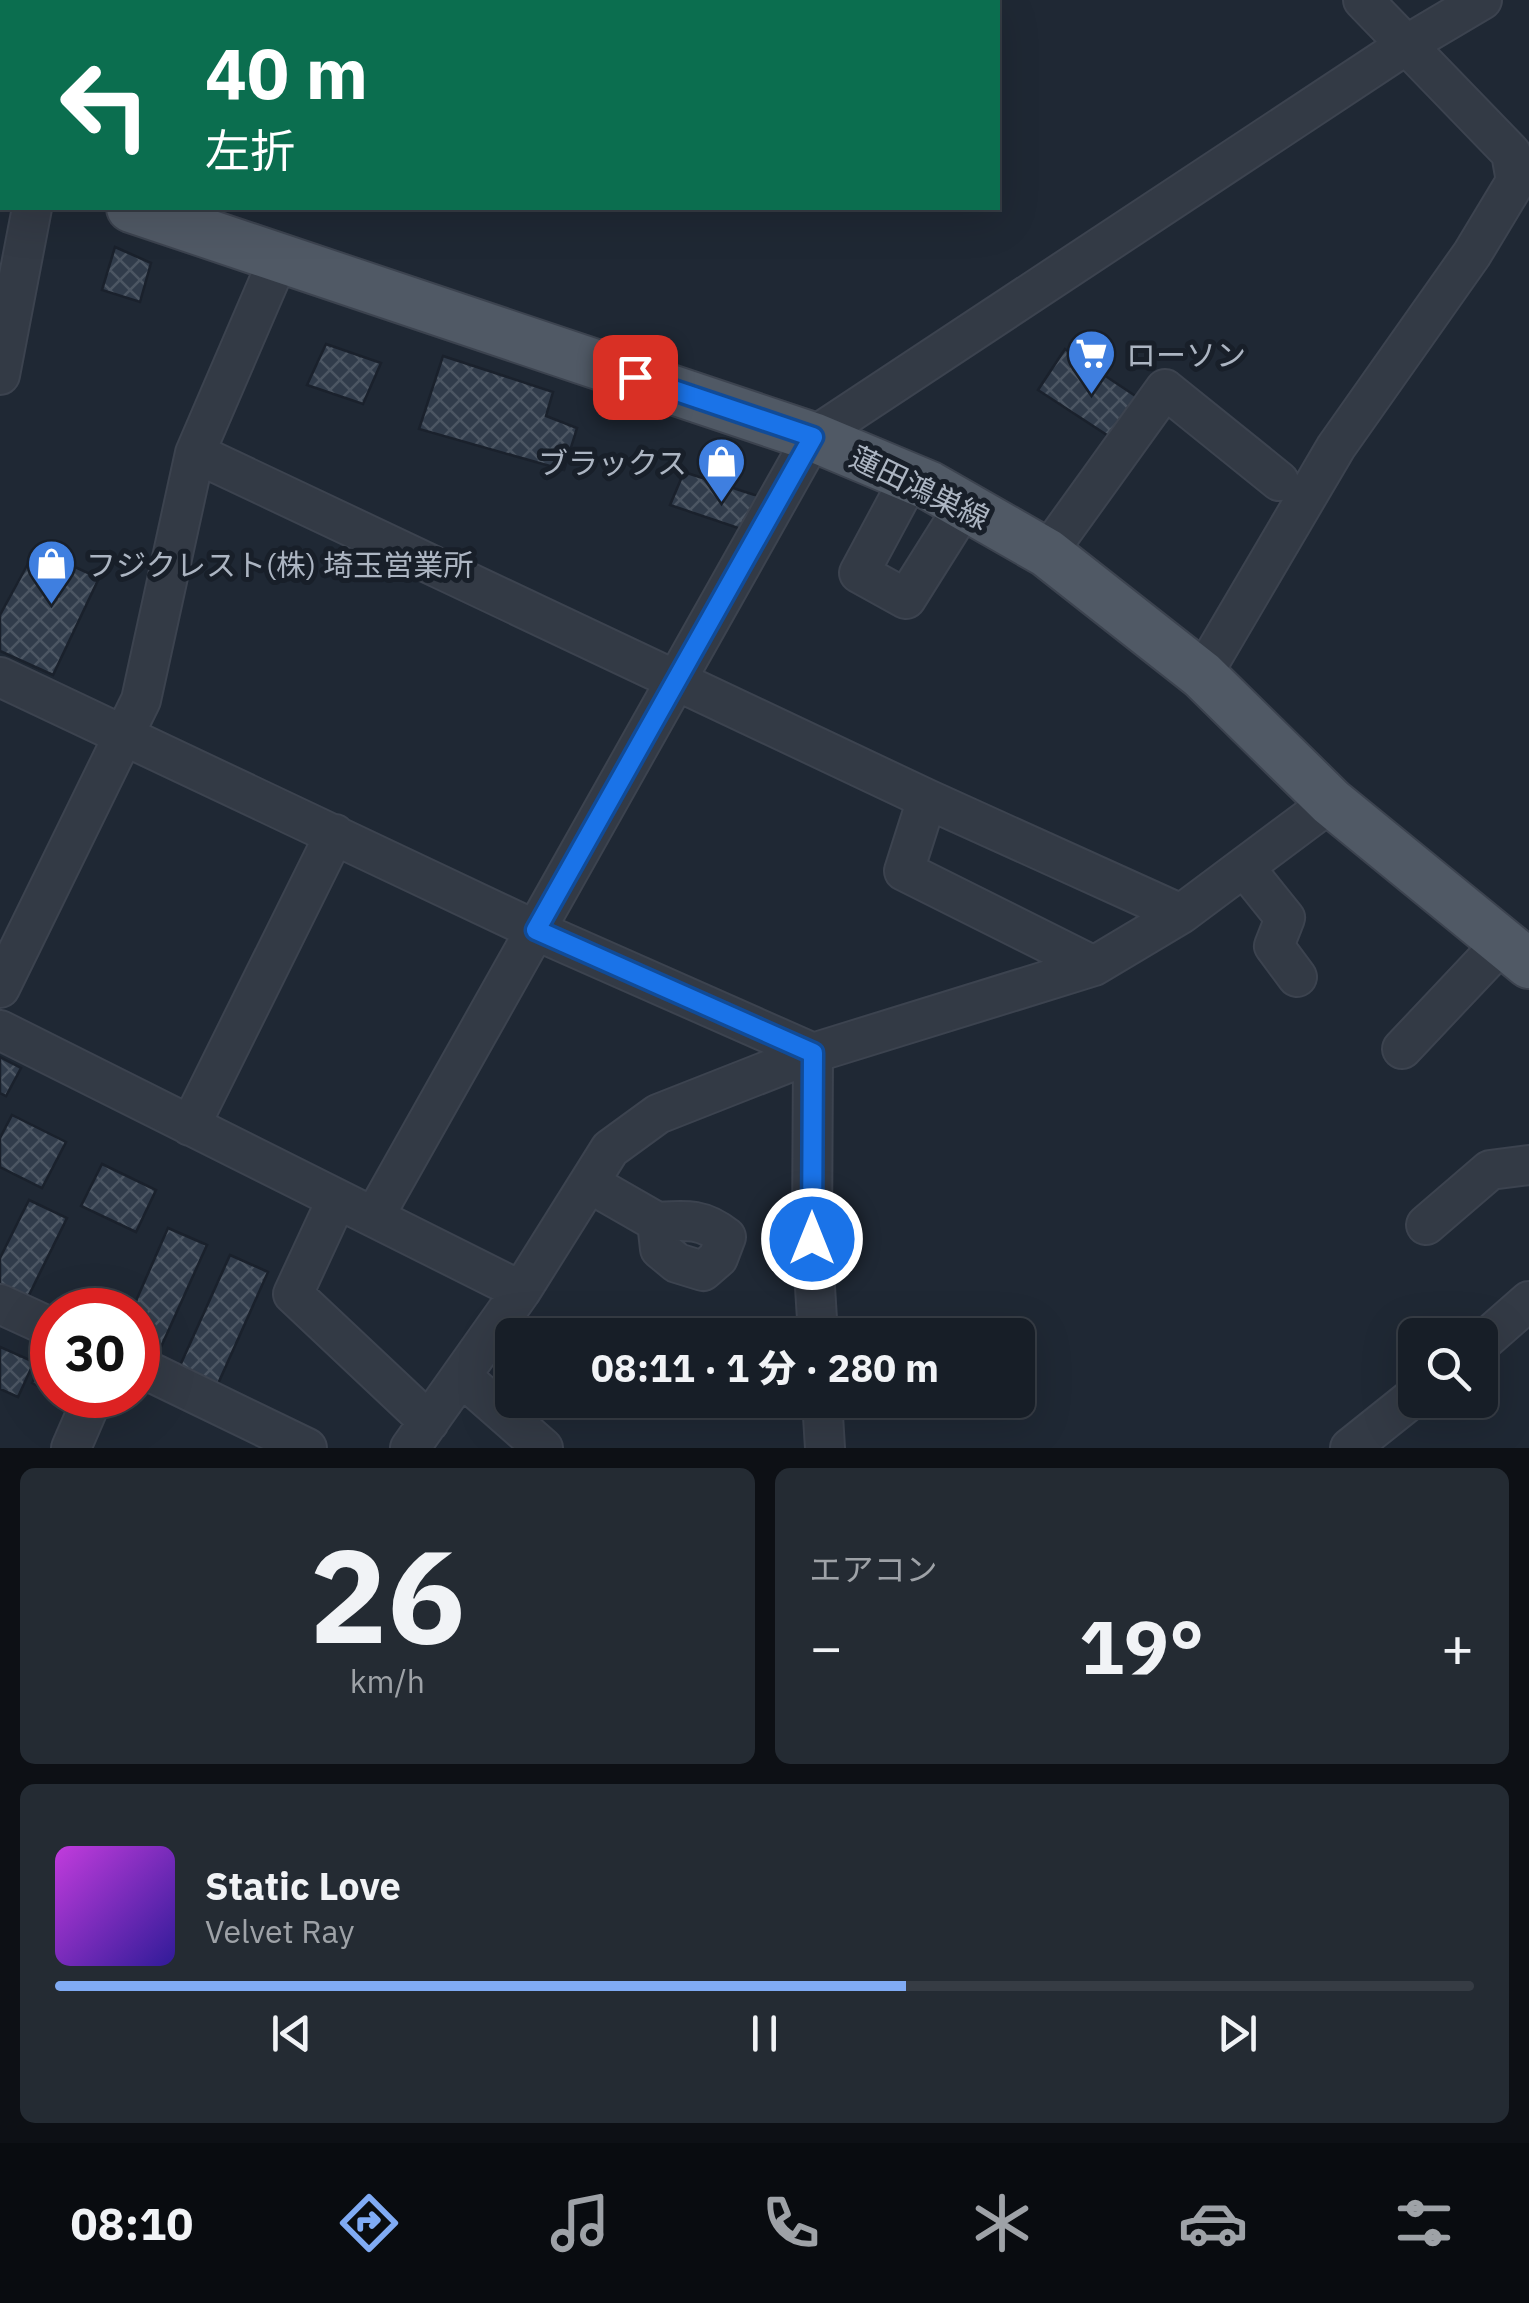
<!DOCTYPE html>
<html lang="ja">
<meta charset="utf-8">
<style>
body{margin:0;font-family:"IBM Plex Sans","Noto Sans JP",sans-serif;background:#242b33;color:#f1f3f6;height:100vh;display:flex;flex-direction:column;font-size:38px;white-space:nowrap}
*{box-sizing:border-box;margin:0}
p{font-size:32px;color:#9ea2a7}
.icon{flex:none;width:55px;height:55px;fill:none;stroke:currentColor;stroke-width:2;stroke-linecap:round;stroke-linejoin:round}
.map{position:relative;height:1448px;overflow:hidden}
.sheet{display:flex;flex-direction:column;gap:20px;padding:20px;background:#0d1015;flex:1}
.sheet>*{flex:none}
.guide{position:absolute;left:0px;top:0px;width:1000px;height:210px;box-shadow:0 10px 40px #0002,0 0 0 2px #363c44;background:#0b6e4f;color:#fff;overflow:hidden}
.controls{position:absolute;left:1398px;top:1318px;display:grid;gap:20px}
.controls a{display:grid;place-items:center;width:100px;height:100px;border-radius:15px;background:#171e27;box-shadow:0 10px 40px #0002,0 0 0 2px #363c44;font-size:50px}
.speed{position:absolute;left:30px;top:1288px;display:flex;gap:20px;font-size:50px;font-weight:700;text-align:center}
.speed>*{display:grid;place-content:center;width:130px;height:130px;border-radius:50%;background:#171e27;box-shadow:0 10px 40px #0002,0 0 0 2px #363c44;line-height:1}
.speed .limit{border:15px solid #d22;background:#fff;color:#111}
.pin{position:absolute;display:grid;place-items:center;width:85px;height:85px;color:#fff;margin:-42px;border-radius:20px;box-shadow:0 5px 15px #0006}
.me{position:absolute;width:110px;margin:-55px;rotate:0deg;stroke-linejoin:round;filter:drop-shadow(0 0 8px #0008)}
.turn{display:flex;align-items:center;gap:35px;height:210px;padding:0 40px;font-size:45px}
.turn .icon{width:130px;height:130px;stroke-width:2.5}
.turn b{display:block;font-size:70px;line-height:85px}
.big{font-size:75px;font-weight:800;line-height:1.1}
.sheet .widget{flex:1;display:flex;flex-direction:column;justify-content:center;gap:15px;min-width:0;padding:0 35px;border-radius:15px;background:#242b33}
.sheet .dial{align-items:center;gap:0}
.dial b{font-size:130px;line-height:1}
.song{display:flex;align-items:center;gap:30px}
.cover{width:120px;height:120px;border-radius:15px;background:linear-gradient(135deg,hsl(290 70% 55%),hsl(250 70% 35%))}
.played{height:10px;border-radius:5px;background:linear-gradient(90deg,#80abf4 60%,#363c44 60%)}
.keys{display:flex;justify-content:space-around;direction:ltr}
.heat{display:flex;justify-content:space-between;align-items:center;font-size:55px;direction:ltr}
.sheet .tiles{flex:1;display:grid;gap:20px;grid-template-columns:1fr 1fr}
.widget:last-child{grid-column:span 2}
.trip{position:absolute;left:495px;top:1318px;width:540px;height:100px;border-radius:15px;background:#171e27;box-shadow:0 10px 40px #0002,0 0 0 2px #363c44;font-weight:800;line-height:100px;text-align:center}
.menu{display:flex;height:160px;justify-content:space-around;align-items:center;background:#090c10;color:#9ea2a7}
.menu .icon{width:70px;height:70px}
.menu .on{color:#80abf4}
.menu b{font-size:45px;color:#f1f3f6}
.map>svg:first-child{display:block}
.building{fill:url(#building-cross-hatch);stroke:#1a212c;stroke-width:2.5}
.lines{fill:none;stroke-linecap:round;stroke-linejoin:round}
.minor-casing{stroke:#3c434f;stroke-width:42}
.major-casing{stroke:#3c434f;stroke-width:52}
.minor{stroke:#333a45;stroke-width:38}
.major{stroke:#505965;stroke-width:48}
.route-casing{stroke:#114b97;stroke-width:25}
.route{stroke:#1a73e8;stroke-width:18}
.labels{text-anchor:middle;dominant-baseline:central;stroke-width:10;stroke-linejoin:round;paint-order:stroke}
.poi-label{font-size:30px;fill:#acb5c2;stroke:#181f29;text-anchor:start}
.street-label{font-size:30px;fill:#acb5c2;stroke:#181f29}
</style>
<div class="map">
<svg width="1529" height="1448" viewBox="0 0 1529 1448">
<defs>
<pattern id="building-cross-hatch" width="8" height="8" patternUnits="userSpaceOnUse" patternTransform="scale(2.5)"><rect width="8" height="8" fill="#313c4b"/><path d="M0 0l8 8M0 8l8-8" fill="none" stroke="#4c5663"/></pattern>
</defs>
<rect width="100%" height="100%" fill="#1f2834"/>
<path class="building" d="M115,247L151,263L140,302L102,290Z
M326,344L381,363L363,404L307,385Z
M1065,349L1137,397L1110,437L1038,390Z
M443,356L553,392L546,416L577,428L564,470L419,429Z
M684,472L764,498L747,531L670,505Z
M36,549L99,578L53,675L0,651V615Z
M0,1057L21,1068L6,1096L0,1093Z
M12,1115L66,1142L42,1188L0,1167V1138Z
M102,1164L156,1190L136,1232L81,1206Z
M29,1200L67,1218L25,1303L0,1291V1258Z
M168,1228L207,1245L156,1358L138,1350V1310H132Z
M230,1255L268,1272L217,1386L179,1368Z
M0,1347L34,1362L18,1397L0,1389Z
M50,1348L52,1349V1393L32,1383Z"/>
<g class="lines">
<defs>
<path id="minor" d="M53,0L55,2
M268,2L271,0
M0,375L32,208
M195,453L927,799L1181,914
M910,478L859,573L906,599L965,505
M1047,553L1165,389L1279,481
M1202,675L1336,447L1472,254L1516,181L1511,153L1363,0
M0,677L535,930L813,1053
M927,799L904,871L1094,966
M1244,867L1285,918L1274,946L1297,977
M0,988L141,700L195,453L279,258
M0,1030L521,1291
M1402,1049L1503,942
M813,1053L812,1239L818,1335
M190,1126L335,834
M589,1183L657,1222L660,1249L677,1263L703,1271L718,1258L726,1237C702,1218 686,1220 657,1222
M337,1199L293,1294L429,1422
M374,1217L813,437L1406,45L1482,0
M1426,1225L1490,1170L1529,1165
M0,1304L52,1328
M1480,1344L1529,1301
M138,1366L307,1448
M461,1376L543,1448
M822,1400L825,1448
M71,1448L94,1395
M410,1448L521,1291L610,1149L658,1114L813,1053L1094,966L1181,914L1331,802
M1350,1448L1415,1396"/>
<path id="major" d="M0,165L2,166
M131,208L813,437L930,486L1047,553L1202,675L1331,802L1529,964"/>
</defs>
<use href="#minor" class="minor-casing"/>
<use href="#major" class="major-casing"/>
<use href="#minor" class="minor"/>
<use href="#major" class="major"/>
</g>
<g class="lines">
<defs>
<path id="route" d="M635,377L813,437L536,930L813,1053L812,1239"/>
</defs>
<use href="#route" class="route-casing"/>
<use href="#route" class="route"/>
</g>
<defs>
<symbol id="supermarket-pin" viewBox="-11 -11 22 30"><path d="M0 17L-7.5 6A9.5 9.5 0 1 1 7.5 6Z" fill="#3f7fe0" stroke="#181f29"/><path d="M-6-5.5h2.5l.6 2H6L4.5 2H-2.5L-4.4-4H-6ZM-1.5 3.2a1.3 1.3 0 1 0 .1 0ZM3 3.2a1.3 1.3 0 1 0 .1 0Z" fill="#fff"/></symbol>
<symbol id="shop-pin" viewBox="-11 -11 22 30"><path d="M0 17L-7.5 6A9.5 9.5 0 1 1 7.5 6Z" fill="#3f7fe0" stroke="#181f29"/><path d="M-5-2.5h2.3a2.7 3.5 0 0 1 5.4 0H5L5.5 6h-11ZM-1.5-2.5h3a1.5 2.3 0 0 0-3 0Z" fill="#fff"/></symbol>
</defs>
<g fill-rule="evenodd">
<use href="#supermarket-pin" x="1064" y="326" width="55" height="75"/>
<use href="#shop-pin" x="694" y="434" width="55" height="75"/>
<use href="#shop-pin" x="24" y="536" width="55" height="75"/>
</g>
<g class="labels">
<g class="poi-label">
<text x="1126" y="354">ローソン</text>
<text x="687" y="462" text-anchor="end">ブラックス</text>
<text x="86" y="564">フジクレスト(株) 埼玉営業所</text>
</g>
<g class="street-label">
<text transform="translate(920 487) rotate(26)">蓮田鴻巣線</text>
</g>
</g>
</svg>
<div class="controls">
<a><svg class="icon" aria-label="search" viewBox="0 0 24 24"><circle cx="10" cy="10" r="6"/><path d="M15 15l6 6"/></svg></a>
</div>
<div class="speed"><div class="limit">30</div></div>
<div class="pin" style="left:635px;top:377px;background:#d93025"><svg class="icon" aria-label="arrive" viewBox="0 0 24 24"><path d="M6 21V4h12l-3 4 3 4H6"/></svg></div>
<svg class="me" style="left:812px;top:1239px" viewBox="-20 -20 40 40"><circle r="17" fill="#1a73e8" stroke="#fff" stroke-width="3"/><path d="M0-11L8 9 0 5-8 9z" fill="#fff"/></svg>
<div class="trip">08:11 · 1 分 · 280 m</div>
<div class="guide">
<div class="turn"><svg class="icon" aria-label="left" viewBox="0 0 24 24"><path d="M17 20v-9H6M10 6l-5 5 5 5"/></svg><div><b>40 m</b>左折</div></div>
</div>
</div>
<section class="sheet">
<div class="tiles">
<div class="widget dial"><b>26</b><p>km/h</p></div>
<div class="widget"><p>エアコン</p>
<div class="heat"><a>−</a><b class="big">19°</b><a>+</a></div>
</div>
<div class="widget">
<div class="song"><i class="cover"></i><div><b>Static Love</b><p>Velvet Ray</p></div></div>
<div class="played"></div>
<div class="keys"><svg class="icon" aria-label="previous" viewBox="0 0 24 24"><path d="M18 5L8 12l10 7zM5 5v14"/></svg><svg class="icon" aria-label="pause" viewBox="0 0 24 24"><path d="M8 5v14M16 5v14"/></svg><svg class="icon" aria-label="next" viewBox="0 0 24 24"><path d="M6 5l10 7-10 7zM19 5v14"/></svg></div>
</div>
</div>
</section>
<nav class="menu">
<b>08:10</b>
<svg class="icon on" aria-label="directions" viewBox="0 0 24 24"><path d="M12 3l9 9-9 9-9-9zM9 14v-3h6M13 9l2 2-2 2"/></svg>
<svg class="icon" aria-label="music" viewBox="0 0 24 24"><path d="M9 18V5l10-2v13"/><circle cx="6" cy="18" r="3"/><circle cx="16" cy="16" r="3"/></svg>
<svg class="icon" aria-label="phone" viewBox="0 0 24 24"><path d="M5 4h4l2 5-3 2q2 4 5 5l2-3 5 2v4C11 20 4 13 5 4z"/></svg>
<svg class="icon" aria-label="climate" viewBox="0 0 24 24"><path d="M12 3v18M4 7l16 10M4 17L20 7"/></svg>
<svg class="icon" aria-label="car" viewBox="0 0 24 24"><path d="M5 17H2v-5l4-1 3-4h7l3 4 3 1v5h-3M9 17h6M6 11h13"/><circle cx="7" cy="17" r="2"/><circle cx="17" cy="17" r="2"/></svg>
<svg class="icon" aria-label="filters" viewBox="0 0 24 24"><path d="M4 7h16M4 17h16"/><circle cx="9" cy="7" r="2"/><circle cx="15" cy="17" r="2"/></svg>
</nav>
